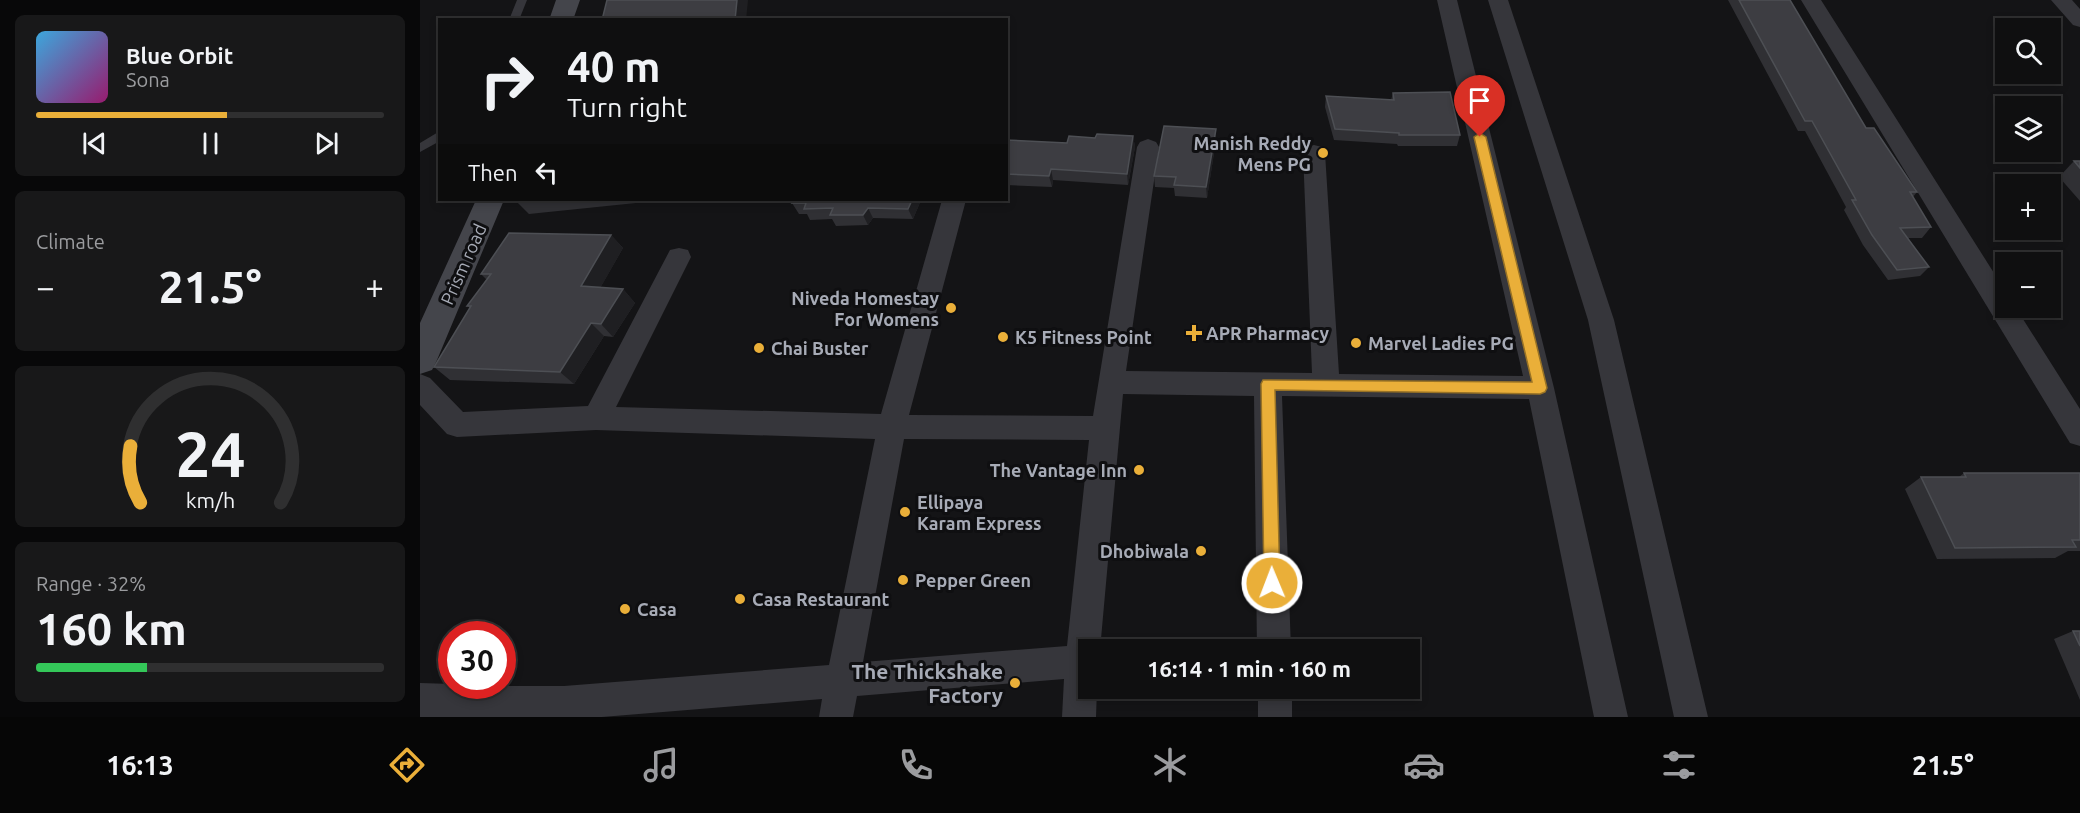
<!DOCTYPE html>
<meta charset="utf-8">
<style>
body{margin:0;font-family:Ubuntu,sans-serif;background:#181819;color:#f1f3f6;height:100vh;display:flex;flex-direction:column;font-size:22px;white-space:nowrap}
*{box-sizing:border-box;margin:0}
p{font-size:20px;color:#9b9c9f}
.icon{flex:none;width:33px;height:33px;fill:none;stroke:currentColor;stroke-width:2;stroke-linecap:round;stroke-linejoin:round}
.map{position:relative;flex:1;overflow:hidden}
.drawer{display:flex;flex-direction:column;gap:15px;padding:15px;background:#080809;width:420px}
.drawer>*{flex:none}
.banner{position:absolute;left:18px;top:18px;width:570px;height:183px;border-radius:0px;box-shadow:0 3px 9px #0003,0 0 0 2px #2f2f30;background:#0f0f10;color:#f1f3f6;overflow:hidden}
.buttons{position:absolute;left:1575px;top:18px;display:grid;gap:12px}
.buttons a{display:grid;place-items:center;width:66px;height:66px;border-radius:0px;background:#0f0f10;box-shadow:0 3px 9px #0003,0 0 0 2px #2f2f30;font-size:30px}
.speed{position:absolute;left:18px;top:621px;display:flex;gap:12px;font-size:30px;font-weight:700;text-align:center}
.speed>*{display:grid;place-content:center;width:78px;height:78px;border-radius:50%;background:#0f0f10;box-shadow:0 3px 9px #0003,0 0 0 2px #2f2f30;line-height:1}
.speed .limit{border:9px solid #d22;background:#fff;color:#111}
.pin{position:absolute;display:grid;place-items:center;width:51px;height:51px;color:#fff;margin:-62px -26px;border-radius:50% 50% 50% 0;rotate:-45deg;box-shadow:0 0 6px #0007}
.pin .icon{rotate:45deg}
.me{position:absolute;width:66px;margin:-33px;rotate:359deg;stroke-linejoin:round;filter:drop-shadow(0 0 4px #0008)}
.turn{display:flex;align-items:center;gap:21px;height:126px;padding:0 30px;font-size:27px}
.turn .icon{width:78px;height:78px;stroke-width:2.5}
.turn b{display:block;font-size:42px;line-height:51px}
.then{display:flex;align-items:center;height:57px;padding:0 30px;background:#0003;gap:12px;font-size:22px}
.big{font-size:45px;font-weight:700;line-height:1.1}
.drawer .widget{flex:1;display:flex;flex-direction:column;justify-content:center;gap:9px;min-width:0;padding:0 21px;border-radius:9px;background:#181819}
.drawer .dial{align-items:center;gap:0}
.dial svg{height:156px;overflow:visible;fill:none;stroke:#2f2f30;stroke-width:7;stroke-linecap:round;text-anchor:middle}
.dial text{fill:#f1f3f6;stroke:none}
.song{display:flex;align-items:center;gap:18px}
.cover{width:72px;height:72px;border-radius:9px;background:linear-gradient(135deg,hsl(200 70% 55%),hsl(320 70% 35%))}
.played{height:6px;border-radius:3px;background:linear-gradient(90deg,#eaaf39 55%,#2f2f30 55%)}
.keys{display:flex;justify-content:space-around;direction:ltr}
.heat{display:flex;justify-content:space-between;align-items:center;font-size:33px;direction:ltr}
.charge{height:9px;border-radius:4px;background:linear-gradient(90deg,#34c759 32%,#2f2f30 0)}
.trip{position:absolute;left:658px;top:639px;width:342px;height:60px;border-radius:0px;background:#0f0f10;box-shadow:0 3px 9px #0003,0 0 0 2px #2f2f30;font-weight:700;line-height:60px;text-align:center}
.tab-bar{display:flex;height:96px;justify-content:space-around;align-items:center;background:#060606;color:#9b9c9f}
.tab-bar .icon{width:42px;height:42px}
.tab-bar .current{color:#eaaf39}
.tab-bar b{font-size:27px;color:#f1f3f6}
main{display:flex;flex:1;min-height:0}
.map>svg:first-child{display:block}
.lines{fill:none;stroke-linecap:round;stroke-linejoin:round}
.lane{fill:#36363b;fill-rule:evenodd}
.street{fill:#36363b;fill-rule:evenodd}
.secondary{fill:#44454b;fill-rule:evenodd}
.wall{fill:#303034}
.shaded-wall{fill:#1f1f22}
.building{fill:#3d3d42;stroke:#4d4f54;stroke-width:1.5}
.route{fill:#eaaf39;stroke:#987225;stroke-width:1.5}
.poi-dot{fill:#eaaf39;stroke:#0f0f11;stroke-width:2}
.labels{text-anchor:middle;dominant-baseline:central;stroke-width:6;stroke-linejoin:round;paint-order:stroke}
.poi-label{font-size:18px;font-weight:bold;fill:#a7abb6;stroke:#0f0f11;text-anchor:start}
.street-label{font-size:18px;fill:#a7abb6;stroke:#0f0f11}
.near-poi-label{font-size:21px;font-weight:bold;fill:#a7abb6;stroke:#0f0f11;text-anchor:end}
</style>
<main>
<section class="drawer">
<div class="widget">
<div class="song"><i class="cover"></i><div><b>Blue Orbit</b><p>Sona</p></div></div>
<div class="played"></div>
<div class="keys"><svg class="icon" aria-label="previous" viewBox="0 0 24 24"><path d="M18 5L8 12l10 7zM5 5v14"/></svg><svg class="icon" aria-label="pause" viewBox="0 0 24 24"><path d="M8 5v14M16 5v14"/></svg><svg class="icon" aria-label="next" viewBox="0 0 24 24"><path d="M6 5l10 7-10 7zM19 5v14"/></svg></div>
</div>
<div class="widget"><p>Climate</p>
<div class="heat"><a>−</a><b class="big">21.5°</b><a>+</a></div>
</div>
<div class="widget dial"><svg viewBox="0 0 100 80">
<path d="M14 69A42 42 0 1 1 86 69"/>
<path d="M14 69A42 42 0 0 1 9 40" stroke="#eaaf39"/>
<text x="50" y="56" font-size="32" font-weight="700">24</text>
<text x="50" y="72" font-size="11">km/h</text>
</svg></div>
<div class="widget"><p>Range · 32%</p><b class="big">160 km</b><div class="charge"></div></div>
</section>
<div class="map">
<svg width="1660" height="717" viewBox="0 0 1660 717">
<rect width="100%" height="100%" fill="#141416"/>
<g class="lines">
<path class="lane" d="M97,0H107L99,20H89Z
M20,131V141L0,152V143Z"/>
<path class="street" d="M1017,0H1037L1134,388L1208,717H1174L1109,399L862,396L871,650H837L834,396L703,394L680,650H669V688H677L676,717H642L644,679L437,696L433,717H399L402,699L182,717H0V683L32,684V686H144L409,665L455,439L176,430L37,437L27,434L0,405V374L10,378L43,412L168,406L250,250L259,248L268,250L271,257L196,407L461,414L522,200H546L489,415L673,416L717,147L720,142L728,139L736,142L739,147L706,371L892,373L883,153L886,147L894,145L902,147L905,153L919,374L1103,376ZM484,439L669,440L647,646L443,662Z
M1068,0H1088L1194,320L1288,717H1254L1168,320Z
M1381,0H1401L1586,292V308H1596L1660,409V446L1650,443Z
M1631,0H1652L1660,9V27L1653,25Z
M838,688H872V717H838Z"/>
<path class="secondary" d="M136,0H160L153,20H129Z
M56,200H84L17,360L12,370L0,374V323Z"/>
</g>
<path class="wall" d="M1308,0H1370L1446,128L1497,192L1493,197L1511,227L1502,238H1488L1509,267L1500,276L1468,280L1443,245L1424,210L1426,207L1385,131H1378Z
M973,93L1040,135L1037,146H978L977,144L914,140L905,107L906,96L971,100Z
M796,129V140L787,198L755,196L754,188L735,187L734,176Z
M713,136L715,147L708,185L633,180L632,187L586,185V140L647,143L675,138Z
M1654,161H1660V201L1639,177Z
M95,200H245L109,214Z
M501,200L493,219L453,218L448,225L416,226L412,219L390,220L387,214H379L372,203Z
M191,235L203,248L180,288L203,289L215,303L193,337L184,336L154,384L30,380L14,367L50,308L47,306L67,280L61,274Z
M1544,473H1660V551H1648L1635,558L1517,559L1485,489L1501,477H1539Z
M1653,631H1660V700L1634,639Z"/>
<path class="shaded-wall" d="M317,0H328L326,20H315Z
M796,129V140L787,198L786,187Z
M713,136L715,147L708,185L707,174Z
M631,169L633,180L632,187L629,176Z
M492,200H501L493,219L488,209Z
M448,208L453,218L448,225L443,215Z
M191,235L203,248L174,299L161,286Z
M203,289L215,303L193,337L181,324Z
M171,323L184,336L154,384L140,372Z"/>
<path class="building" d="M187,0H317L315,20H182Z
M1319,0H1370L1446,128H1454L1497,192H1490L1511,227L1480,228L1509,267L1477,270L1452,235L1432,200H1436L1392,121H1385Z
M1030,92L1040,135H979V133L915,129L906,96L974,100L973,93Z
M744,126L796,129L786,187L754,185L756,177L734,176Z
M677,134L713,136L707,174L631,169L629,176L586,174V140L647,143L649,136L675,138Z
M1654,161H1660V168Z
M374,200H492L488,209L448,208L443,215H410L413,208L384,209L386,203H372Z
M89,233L191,235L161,286L203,289L181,324L171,323L140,372L14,367L51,306H47L71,274H61Z
M1544,473H1660V540H1652L1656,547L1535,548L1501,477H1546Z
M1653,631H1660V646Z"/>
<path class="route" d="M1060,133L1066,137L1127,388L1125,392L1120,394L855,390L860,583L858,589L852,591L847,589L844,583L841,384L843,380L1112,382L1054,137Z"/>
<g class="poi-dot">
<circle cx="903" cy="153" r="6"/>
<circle cx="531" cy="308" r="6"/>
<path d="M771 324h6v6h6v6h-6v6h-6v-6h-6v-6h6z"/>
<circle cx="583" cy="337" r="6"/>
<circle cx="936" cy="343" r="6"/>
<circle cx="339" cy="348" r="6"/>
<circle cx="719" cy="470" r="6"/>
<circle cx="485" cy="512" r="6"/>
<circle cx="781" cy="551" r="6"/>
<circle cx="483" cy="580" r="6"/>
<circle cx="320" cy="599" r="6"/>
<circle cx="205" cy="609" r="6"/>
<circle cx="595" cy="683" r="6"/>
</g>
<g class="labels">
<g class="poi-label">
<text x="891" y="143" text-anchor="end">Manish Reddy<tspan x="891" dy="21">Mens PG</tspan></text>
<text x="519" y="298" text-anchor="end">Niveda Homestay<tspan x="519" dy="21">For Womens</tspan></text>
<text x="786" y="333">APR Pharmacy</text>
<text x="595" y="337">K5 Fitness Point</text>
<text x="948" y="343">Marvel Ladies PG</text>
<text x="351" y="348">Chai Buster</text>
<text x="707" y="470" text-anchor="end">The Vantage Inn</text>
<text x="497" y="502">Ellipaya<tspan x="497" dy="21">Karam Express</tspan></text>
<text x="769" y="551" text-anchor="end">Dhobiwala</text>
<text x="495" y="580">Pepper Green</text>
<text x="332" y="599">Casa Restaurant</text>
<text x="217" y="609">Casa</text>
</g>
<g class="street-label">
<text transform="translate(43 264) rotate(-66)">Prism road</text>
</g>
<g class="near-poi-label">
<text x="583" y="671">The Thickshake<tspan x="583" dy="24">Factory</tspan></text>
</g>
</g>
</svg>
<div class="buttons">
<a><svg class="icon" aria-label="search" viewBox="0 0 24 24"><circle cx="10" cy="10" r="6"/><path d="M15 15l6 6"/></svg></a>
<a><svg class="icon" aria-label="layers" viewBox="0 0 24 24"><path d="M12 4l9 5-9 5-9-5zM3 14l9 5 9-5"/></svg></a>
<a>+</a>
<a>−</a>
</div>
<div class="speed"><div class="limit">30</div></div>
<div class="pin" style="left:1060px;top:137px;background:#d93025"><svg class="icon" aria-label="arrive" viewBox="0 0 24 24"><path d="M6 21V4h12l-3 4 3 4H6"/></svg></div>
<svg class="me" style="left:852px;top:583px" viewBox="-20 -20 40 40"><circle r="17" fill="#eaaf39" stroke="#fff" stroke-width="3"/><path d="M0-11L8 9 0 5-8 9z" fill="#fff"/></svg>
<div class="trip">16:14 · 1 min · 160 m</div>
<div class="banner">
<div class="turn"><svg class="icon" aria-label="right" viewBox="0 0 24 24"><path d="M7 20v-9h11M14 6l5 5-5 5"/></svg><div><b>40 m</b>Turn right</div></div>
<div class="then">Then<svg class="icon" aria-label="left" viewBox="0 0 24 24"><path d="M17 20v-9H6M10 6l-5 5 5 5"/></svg></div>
</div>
</div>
</main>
<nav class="tab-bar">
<b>16:13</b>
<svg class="icon current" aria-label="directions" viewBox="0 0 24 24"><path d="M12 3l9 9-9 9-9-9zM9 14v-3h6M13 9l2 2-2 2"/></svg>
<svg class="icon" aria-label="music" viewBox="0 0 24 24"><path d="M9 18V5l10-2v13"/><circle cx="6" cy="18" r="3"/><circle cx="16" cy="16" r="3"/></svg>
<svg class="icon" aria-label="phone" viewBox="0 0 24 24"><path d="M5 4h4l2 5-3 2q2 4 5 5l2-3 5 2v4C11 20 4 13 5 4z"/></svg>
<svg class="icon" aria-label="climate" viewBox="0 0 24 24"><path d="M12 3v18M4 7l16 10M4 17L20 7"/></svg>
<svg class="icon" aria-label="car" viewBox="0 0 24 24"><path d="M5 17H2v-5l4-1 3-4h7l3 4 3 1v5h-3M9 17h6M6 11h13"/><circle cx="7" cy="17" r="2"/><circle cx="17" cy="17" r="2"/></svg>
<svg class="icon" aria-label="filters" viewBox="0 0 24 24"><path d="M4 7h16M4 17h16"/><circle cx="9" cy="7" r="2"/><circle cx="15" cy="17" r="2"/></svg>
<b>21.5°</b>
</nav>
